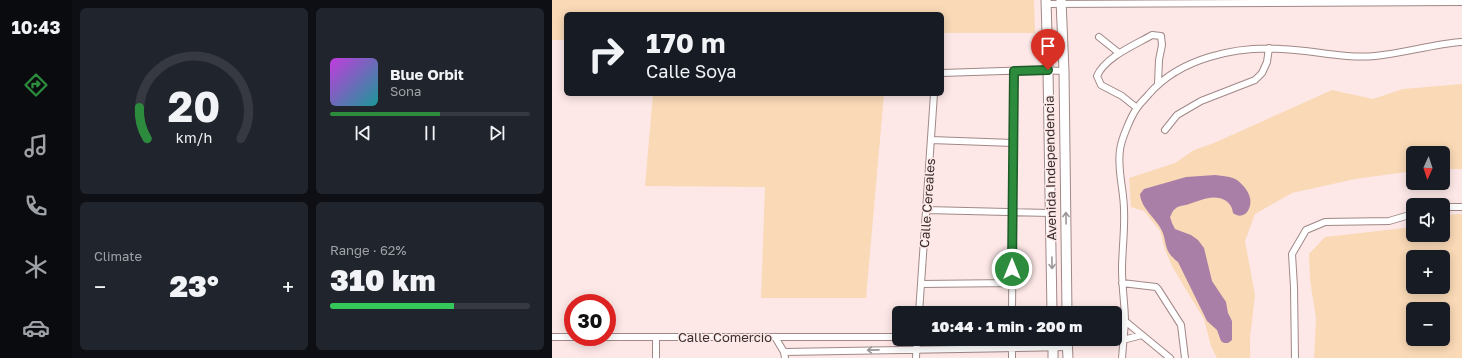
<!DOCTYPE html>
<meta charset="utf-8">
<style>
body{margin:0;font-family:"Golos Text",sans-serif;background:#20242c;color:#f1f3f6;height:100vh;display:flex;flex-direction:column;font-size:15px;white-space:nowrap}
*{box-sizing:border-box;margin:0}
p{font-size:13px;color:#9ea1a6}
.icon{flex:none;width:22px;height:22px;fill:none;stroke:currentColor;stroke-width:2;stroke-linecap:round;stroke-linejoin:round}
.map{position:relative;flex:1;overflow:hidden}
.drawer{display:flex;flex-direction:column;gap:8px;padding:8px;background:#0d0f14;width:480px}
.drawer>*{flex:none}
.guide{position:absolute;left:12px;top:12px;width:380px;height:84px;border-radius:6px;box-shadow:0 2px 10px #0003;background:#171b24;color:#f1f3f6;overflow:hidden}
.needle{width:26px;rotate:183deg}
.fabs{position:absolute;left:854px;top:146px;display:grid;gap:8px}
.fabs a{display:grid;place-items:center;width:44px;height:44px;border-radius:6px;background:#171b24;box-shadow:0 2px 10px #0003;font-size:20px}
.speed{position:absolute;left:12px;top:294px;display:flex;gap:8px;font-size:20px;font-weight:700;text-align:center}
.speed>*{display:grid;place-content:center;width:52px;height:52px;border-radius:50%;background:#171b24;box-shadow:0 2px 10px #0003;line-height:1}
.speed .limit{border:6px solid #d22;background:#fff;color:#111}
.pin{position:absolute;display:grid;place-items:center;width:34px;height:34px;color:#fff;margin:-41px -17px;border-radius:50% 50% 50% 0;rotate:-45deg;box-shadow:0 0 4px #0007}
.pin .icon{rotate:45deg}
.me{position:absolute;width:44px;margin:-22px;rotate:0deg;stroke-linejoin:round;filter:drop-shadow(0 0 3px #0008)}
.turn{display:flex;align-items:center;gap:14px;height:84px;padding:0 16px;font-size:18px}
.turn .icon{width:52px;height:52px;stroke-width:2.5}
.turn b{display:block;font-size:28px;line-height:34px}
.big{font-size:30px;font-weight:800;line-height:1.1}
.drawer .widget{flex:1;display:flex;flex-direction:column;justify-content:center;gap:6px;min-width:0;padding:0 14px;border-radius:6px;background:#20242c}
.drawer .dial{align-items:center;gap:0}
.dial svg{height:104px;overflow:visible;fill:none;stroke:#363941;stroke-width:7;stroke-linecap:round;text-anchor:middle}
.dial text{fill:#f1f3f6;stroke:none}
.song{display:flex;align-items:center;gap:12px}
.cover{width:48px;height:48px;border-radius:6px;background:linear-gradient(135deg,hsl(290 70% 55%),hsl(180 70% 35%))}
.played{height:4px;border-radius:2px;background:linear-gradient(90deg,#2d8b3d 55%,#363941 55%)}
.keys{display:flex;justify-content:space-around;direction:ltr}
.heat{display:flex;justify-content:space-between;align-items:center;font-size:22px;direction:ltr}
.charge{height:6px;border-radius:3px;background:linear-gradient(90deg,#34c759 62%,#363941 0)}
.drawer .tiles{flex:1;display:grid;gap:8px;grid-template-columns:repeat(2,1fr)}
.trip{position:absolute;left:340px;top:306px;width:230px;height:40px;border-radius:6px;background:#171b24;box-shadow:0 2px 10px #0003;font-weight:800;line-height:40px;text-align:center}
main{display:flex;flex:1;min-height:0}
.tab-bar{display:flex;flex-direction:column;width:72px;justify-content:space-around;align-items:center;background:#090b0e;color:#9ea1a6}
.tab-bar .icon{width:28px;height:28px}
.tab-bar .active{color:#2d8b3d}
.tab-bar b{font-size:18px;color:#f1f3f6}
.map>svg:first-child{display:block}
.green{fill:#f9d9b6;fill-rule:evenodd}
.water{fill:#aa7fa7}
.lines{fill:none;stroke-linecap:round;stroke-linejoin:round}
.minor-casing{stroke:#a08887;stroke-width:8}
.secondary-casing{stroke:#a08887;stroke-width:11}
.minor{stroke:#fff;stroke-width:6}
.secondary{stroke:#fff;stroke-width:9}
.oneway{stroke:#9c9696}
.route-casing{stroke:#1d5a28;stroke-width:10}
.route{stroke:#2d8b3d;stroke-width:7}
.labels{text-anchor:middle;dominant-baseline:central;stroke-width:3;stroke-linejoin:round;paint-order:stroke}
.street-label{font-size:13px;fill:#382e2d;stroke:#fde8e7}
</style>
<main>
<nav class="tab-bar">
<b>10:43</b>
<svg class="icon active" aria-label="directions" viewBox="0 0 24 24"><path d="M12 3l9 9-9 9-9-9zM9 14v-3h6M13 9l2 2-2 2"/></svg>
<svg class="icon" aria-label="music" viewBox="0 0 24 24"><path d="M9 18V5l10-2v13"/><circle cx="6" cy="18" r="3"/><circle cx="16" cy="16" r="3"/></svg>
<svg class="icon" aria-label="phone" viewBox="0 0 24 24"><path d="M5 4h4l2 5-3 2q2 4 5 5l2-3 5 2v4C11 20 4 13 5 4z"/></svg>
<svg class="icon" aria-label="climate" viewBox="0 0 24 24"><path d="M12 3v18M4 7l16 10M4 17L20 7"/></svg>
<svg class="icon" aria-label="car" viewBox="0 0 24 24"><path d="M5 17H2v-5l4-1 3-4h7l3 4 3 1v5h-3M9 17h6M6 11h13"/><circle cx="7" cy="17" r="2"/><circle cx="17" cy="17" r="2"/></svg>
</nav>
<section class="drawer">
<div class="tiles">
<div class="widget dial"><svg viewBox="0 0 100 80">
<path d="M14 69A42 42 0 1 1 86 69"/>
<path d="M14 69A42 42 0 0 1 8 45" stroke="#2d8b3d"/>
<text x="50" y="56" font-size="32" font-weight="700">20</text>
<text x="50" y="72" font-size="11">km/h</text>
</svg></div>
<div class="widget">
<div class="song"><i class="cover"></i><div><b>Blue Orbit</b><p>Sona</p></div></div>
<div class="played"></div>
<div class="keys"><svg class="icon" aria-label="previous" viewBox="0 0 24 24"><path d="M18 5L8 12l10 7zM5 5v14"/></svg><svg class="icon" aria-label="pause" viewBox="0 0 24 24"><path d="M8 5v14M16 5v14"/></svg><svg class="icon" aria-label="next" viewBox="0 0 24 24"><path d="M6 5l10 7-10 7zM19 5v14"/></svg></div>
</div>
<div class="widget"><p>Climate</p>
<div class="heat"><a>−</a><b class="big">23°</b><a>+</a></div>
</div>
<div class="widget"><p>Range · 62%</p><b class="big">310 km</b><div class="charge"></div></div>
</div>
</section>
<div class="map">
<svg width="910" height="358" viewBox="0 0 910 358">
<rect width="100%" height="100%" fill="#fde8e7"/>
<path class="green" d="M0,0H482L483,33H390V14H14V40H0Z
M910,84V169H891V153H861V171L803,179L740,193L703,214L693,241L703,295L698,338V358H665L659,346L652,319L621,268L613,250L608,231L592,211L579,207L577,178L623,163L642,150L662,143L780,90L821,99L851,89Z
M101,94H332L314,298H209L213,187L93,186Z
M910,214V358H762L764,318L758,280L757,254L773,237L861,227V235H891V216L895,215ZM861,257H891V287H861ZM861,309H891V339H861Z"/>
<path class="water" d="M663,175C670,176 679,176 685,180C690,184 695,189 697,195C702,206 693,222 681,213C679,197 662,195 649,200C645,201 641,203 637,204C632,206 627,205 623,209C620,211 620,214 618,217L620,223L623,229L639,235L646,240L652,248L660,281L674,302L676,313L680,321V340L676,343H672L669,341L665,330L655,321L626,262C610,250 616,242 609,229C602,216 589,208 588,194L592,189L634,177Z"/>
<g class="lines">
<defs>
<path id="minor" d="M494,4L910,2
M547,37L567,53
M390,73L485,70L512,71
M585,108L570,96L549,85L545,76C553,57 583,45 600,35L609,36L610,45L607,60L606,84
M613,130L625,115L649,101L703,80L710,73L715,62L717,48
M379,140L461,143
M891,207H910
M374,210L499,213
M570,283L604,287L606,289L629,325L633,358
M369,284L460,283
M367,313L382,94
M460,313L462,71
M573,321L618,358
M0,337H347
M104,337V358
M223,337L232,352L233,358
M571,340L590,335
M232,352L516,347
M364,358L365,339
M460,358V339
M570,358C571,346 572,334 573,322C573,305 570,288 570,270C570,250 573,230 572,210C572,190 565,170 568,150C569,140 579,116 585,108C588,103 593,99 597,94C628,58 684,46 730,49C761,50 792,59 823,56C853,53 881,44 910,42
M743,358L742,287L740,254L754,230L773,222L837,221L861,214"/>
<path id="secondary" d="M494,0L496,70L500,313
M509,0L512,71L515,313
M501,339V358
M515,339L516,358"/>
</defs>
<use href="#minor" class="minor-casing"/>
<use href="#secondary" class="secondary-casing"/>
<use href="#minor" class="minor"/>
<use href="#secondary" class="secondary"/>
</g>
<defs><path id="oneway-shaft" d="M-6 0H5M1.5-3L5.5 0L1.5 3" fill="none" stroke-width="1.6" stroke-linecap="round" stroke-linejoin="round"/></defs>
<g class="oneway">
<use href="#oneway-shaft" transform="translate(514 218) rotate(-91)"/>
<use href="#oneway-shaft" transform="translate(500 263) rotate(89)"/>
<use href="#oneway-shaft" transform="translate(321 350) rotate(179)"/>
</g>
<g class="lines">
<defs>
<path id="route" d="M460,269L462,71L496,70"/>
</defs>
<use href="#route" class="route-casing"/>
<use href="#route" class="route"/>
</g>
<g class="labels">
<g class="street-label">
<text transform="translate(498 168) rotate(-91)">Avenida Independencia</text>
<text transform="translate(375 203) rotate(-86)">Calle Cereales</text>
<text x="173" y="337">Calle Comercio</text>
</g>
</g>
</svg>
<div class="fabs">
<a><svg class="needle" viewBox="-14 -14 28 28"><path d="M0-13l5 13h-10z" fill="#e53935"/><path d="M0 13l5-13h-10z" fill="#9ea1a6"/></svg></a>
<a><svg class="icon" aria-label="sound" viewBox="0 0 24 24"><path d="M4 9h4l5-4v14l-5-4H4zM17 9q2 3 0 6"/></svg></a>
<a>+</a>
<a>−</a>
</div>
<div class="speed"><div class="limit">30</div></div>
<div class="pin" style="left:496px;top:70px;background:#d93025"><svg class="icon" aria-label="arrive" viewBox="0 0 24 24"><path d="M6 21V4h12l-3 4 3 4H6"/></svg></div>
<svg class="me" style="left:460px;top:269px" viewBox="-20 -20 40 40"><circle r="17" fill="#2d8b3d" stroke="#fff" stroke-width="3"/><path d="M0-11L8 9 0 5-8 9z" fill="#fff"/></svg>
<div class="trip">10:44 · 1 min · 200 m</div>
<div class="guide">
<div class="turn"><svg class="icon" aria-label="right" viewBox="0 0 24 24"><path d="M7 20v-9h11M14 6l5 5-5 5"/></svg><div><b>170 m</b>Calle Soya</div></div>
</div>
</div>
</main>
